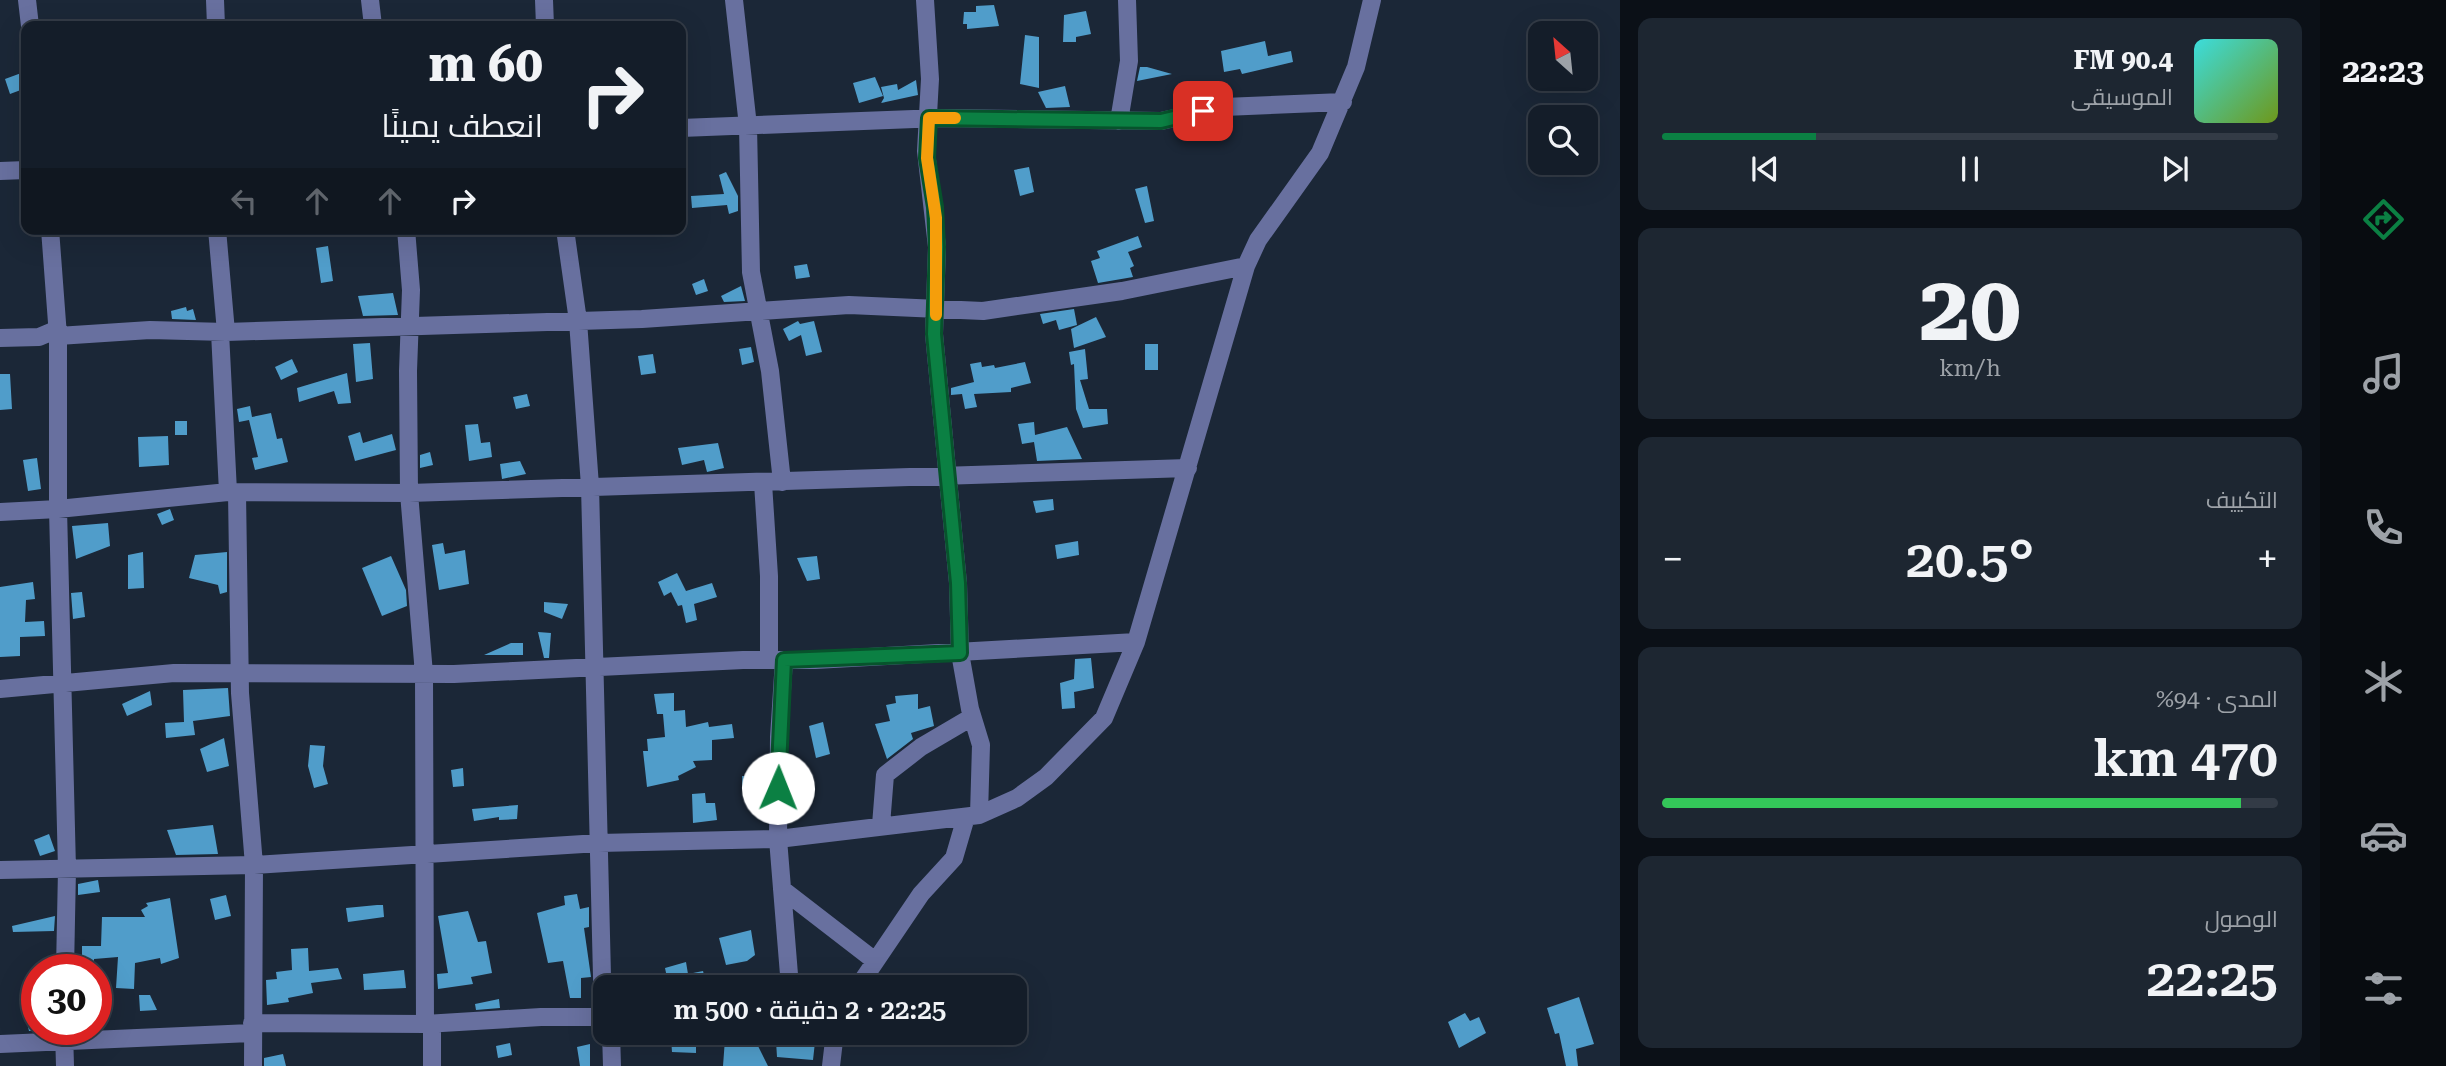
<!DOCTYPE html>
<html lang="ar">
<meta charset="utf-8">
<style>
body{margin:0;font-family:"Roboto Serif",Cairo,serif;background:#1d2631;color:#f1f3f6;direction:rtl;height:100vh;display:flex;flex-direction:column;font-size:26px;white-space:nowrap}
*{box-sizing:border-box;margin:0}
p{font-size:23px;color:#9da2a8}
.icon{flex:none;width:38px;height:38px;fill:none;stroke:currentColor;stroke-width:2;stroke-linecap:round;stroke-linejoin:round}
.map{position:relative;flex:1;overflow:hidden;direction:ltr}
.details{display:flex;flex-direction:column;gap:18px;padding:18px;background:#0b1017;width:700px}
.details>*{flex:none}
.hud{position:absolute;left:21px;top:21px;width:665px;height:214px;border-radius:14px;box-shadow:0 7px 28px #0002,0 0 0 2px #333b46;direction:rtl;background:#141d29;color:#f1f3f6;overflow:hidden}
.needle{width:46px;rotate:333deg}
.fabs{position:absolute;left:1528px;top:21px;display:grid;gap:14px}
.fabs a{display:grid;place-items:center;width:70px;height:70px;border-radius:14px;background:#141d29;box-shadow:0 7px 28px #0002,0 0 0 2px #333b46;font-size:35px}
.speed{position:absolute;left:21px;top:954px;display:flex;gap:14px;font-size:35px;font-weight:700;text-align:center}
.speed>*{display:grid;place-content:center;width:91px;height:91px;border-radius:50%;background:#141d29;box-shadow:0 7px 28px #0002,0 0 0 2px #333b46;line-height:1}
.speed .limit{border:10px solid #d22;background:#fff;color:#111}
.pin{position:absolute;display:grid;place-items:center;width:60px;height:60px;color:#fff;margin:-30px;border-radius:14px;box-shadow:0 4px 10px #0006}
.me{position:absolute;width:77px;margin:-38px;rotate:1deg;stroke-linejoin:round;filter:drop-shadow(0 0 5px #0008)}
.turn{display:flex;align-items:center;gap:24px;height:147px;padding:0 28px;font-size:32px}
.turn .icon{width:91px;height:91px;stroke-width:2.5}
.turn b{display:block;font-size:49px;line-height:60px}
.lanes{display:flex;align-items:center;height:66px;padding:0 28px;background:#0003;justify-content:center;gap:35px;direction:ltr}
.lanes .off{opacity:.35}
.big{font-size:52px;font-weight:600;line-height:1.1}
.details .card{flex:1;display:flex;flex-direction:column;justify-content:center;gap:10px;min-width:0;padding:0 24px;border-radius:14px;background:#1d2631}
.details .dial{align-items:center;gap:0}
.dial b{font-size:91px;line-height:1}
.song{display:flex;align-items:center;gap:21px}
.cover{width:84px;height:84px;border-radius:10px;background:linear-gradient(135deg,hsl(180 70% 55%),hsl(80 70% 35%))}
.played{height:7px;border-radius:4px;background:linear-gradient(90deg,#0b8043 25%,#333b46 25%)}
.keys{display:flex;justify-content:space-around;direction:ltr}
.heat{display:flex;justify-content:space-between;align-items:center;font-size:38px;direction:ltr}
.charge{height:10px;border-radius:5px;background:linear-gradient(90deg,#34c759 94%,#333b46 0)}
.trip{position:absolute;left:593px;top:975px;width:434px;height:70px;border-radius:14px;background:#141d29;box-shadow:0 7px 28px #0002,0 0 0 2px #333b46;font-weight:600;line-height:70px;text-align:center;direction:rtl}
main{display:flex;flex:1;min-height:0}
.tabs{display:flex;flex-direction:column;width:126px;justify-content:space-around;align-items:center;background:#080c10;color:#9da2a8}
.tabs .icon{width:49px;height:49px}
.tabs .active{color:#0b8043}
.tabs b{font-size:32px;color:#f1f3f6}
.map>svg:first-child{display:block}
.building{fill:#509dca}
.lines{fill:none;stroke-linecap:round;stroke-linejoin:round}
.minor{stroke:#68709f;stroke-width:18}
.route-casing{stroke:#07532c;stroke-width:18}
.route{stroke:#0b8043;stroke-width:12}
.slow{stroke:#f59e0b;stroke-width:12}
</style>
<main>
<nav class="tabs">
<b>22:23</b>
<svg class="icon active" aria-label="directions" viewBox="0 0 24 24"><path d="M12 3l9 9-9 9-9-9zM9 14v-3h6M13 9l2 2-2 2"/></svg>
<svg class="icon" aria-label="music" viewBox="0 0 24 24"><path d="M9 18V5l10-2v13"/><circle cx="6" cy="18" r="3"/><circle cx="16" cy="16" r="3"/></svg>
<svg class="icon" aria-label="phone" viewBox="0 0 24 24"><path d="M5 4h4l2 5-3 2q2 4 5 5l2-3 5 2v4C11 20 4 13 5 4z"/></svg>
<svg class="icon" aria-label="climate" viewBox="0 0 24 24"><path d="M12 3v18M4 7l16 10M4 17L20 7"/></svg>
<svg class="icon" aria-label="car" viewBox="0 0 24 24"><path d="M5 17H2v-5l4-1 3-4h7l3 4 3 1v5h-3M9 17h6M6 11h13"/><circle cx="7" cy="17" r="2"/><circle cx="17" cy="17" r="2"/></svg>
<svg class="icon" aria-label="filters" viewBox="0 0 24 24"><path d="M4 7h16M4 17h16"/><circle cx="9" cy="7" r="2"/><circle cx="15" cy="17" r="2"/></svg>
</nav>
<section class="details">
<div class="card">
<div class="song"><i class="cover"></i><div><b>90.4 FM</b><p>الموسيقى</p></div></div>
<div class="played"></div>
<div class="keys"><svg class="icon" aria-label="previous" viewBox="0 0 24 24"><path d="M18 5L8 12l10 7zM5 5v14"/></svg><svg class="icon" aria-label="pause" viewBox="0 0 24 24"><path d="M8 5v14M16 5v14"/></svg><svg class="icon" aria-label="next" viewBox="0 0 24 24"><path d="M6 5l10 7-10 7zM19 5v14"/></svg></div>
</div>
<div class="card dial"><b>20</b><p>km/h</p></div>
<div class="card"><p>التكييف</p>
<div class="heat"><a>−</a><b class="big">20.5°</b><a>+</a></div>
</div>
<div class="card"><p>المدى · 94%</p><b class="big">470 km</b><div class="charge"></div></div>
<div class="card"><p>الوصول</p><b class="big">22:25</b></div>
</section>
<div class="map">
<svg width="1620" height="1066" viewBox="0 0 1620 1066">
<rect width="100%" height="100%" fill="#1b2737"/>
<path class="building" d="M994,5L999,26L967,29V24H963L964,12H976V6Z
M1086,11L1091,34L1076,37V42H1063L1064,15Z
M1025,35L1039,37V88L1020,84Z
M1265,41L1268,56L1291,51L1293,62L1242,74L1240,69L1224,72L1221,51Z
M1140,67H1147L1172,74L1137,81Z
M24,72L26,88L10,94L5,79Z
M875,77L883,96L859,103L853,83Z
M916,80L918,95L881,103L884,98L881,87L897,84L898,90Z
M1065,86L1070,107L1046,108L1038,92Z
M1029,167L1034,192L1020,196L1014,170Z
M726,172L738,196V211L729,214L727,205L692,208L691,196L724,194L719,175Z
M1147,186L1154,221L1145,223L1135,189Z
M1138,236L1142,247L1128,252L1134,266L1130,268L1133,277L1098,283L1091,261L1100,258L1097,251Z
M328,246L333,281L321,283L316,248Z
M807,264L810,277L796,279L794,266Z
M704,279L708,291L696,295L692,284Z
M741,286L745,301L724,302L721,296Z
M393,293L398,315L363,316L358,296Z
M186,307L187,311L193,309L196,320L172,319L171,311Z
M1074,309L1077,325L1059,330L1056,320L1043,324L1040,314Z
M1096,317L1106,337L1074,348L1071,329Z
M798,321L800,324L814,321L822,352L806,356L801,335L789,341L783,329Z
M370,343L373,379L356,382L353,344Z
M1145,344H1158V370H1145Z
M751,347L754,362L742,365L739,349Z
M1085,349L1088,379L1080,380L1089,409H1107L1108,424L1083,428L1076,409L1074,364L1071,365L1069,352Z
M653,354L656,373L641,375L638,356Z
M292,359L298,372L281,380L275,367Z
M981,362L982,367L994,365L995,368L1025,362L1031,383L1011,388V392L974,394L977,407L965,409L962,394L951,395V388L974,382L970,364Z
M347,373L351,403L338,404L334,391L299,402L297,388Z
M0,374H10L12,409L0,410Z
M527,394L530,406L516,409L513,397Z
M250,406L252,417L271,413L277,439L282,438L288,462L255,470L252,458L258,457L249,420L239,422L237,409Z
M175,421H187V435H175Z
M1034,422L1035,435L1067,427L1082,459L1037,461L1034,442L1022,444L1018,424Z
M478,424L481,443L490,442L492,457L469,461L465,425Z
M360,432L363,443L392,434L396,450L355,461L348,436Z
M168,436L169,465L139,467L138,437Z
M718,443L724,468L707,472L704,460L682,465L678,448Z
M430,452L433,465L420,468V455Z
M37,458L41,489L28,491L23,460Z
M520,461L526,474L502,479L500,464Z
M1053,499L1054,510L1036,513L1033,501Z
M170,509L174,520L162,525L157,514Z
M108,523L110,546L76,559L72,526Z
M1078,541L1079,555L1057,559L1055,545Z
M443,543L445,554L465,550L469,584L439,590L432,545Z
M143,552L144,588L128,589V555Z
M227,552V592L220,594L218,585L189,578L195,555Z
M391,556L406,590L407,606L382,616L362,568Z
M817,556L820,579L807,581L797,558Z
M677,573L686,591L712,583L717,597L694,604L697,620L686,623L682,605L678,606L671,592L664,596L658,582Z
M33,582L35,599L26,600L25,622L44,621L45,636L20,637V656L0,657V587Z
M82,592L85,617L73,619L71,593Z
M544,602L568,604L562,619L544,612Z
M538,632L551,633L549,658H544Z
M511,643H523V655H484Z
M1091,658L1094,688L1074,692L1075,708L1062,709L1060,683L1074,679L1075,659Z
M228,688L230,716L193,721L195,735L166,738L165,723L184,722L183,690Z
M150,691L152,705L127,716L122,704Z
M674,693V711L685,710L686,727L708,722L709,727L732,724L734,738L712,740V760L693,761L696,767L678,776L679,780L647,787L643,751H648L647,739L665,737L663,714H657L654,694Z
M918,694V709L930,706L934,726L911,733L913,739L887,759L875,724L890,721L886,705L896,703L895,696Z
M823,722L830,754L816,758L809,726Z
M224,738L229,766L207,772L200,749Z
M310,745L325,746L323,766L328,784L314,788L308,766Z
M463,768L464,786L453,787L451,770Z
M742,776H755L756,788L742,789Z
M705,793L706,803H715L717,820L693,823L692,794Z
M518,805L517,819L499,820V817L474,821L472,809Z
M213,825L218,854L176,855L167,830Z
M49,834L55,851L40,856L34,840Z
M98,880L100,892L78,895V884Z
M577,894L580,909L589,907V927L584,928L591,977L581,978V998H570L563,961L548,963L537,913L565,905L564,896Z
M226,895L231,916L215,920L210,899Z
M170,898L179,958L161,964L160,958L135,963L134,989L116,988L118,957L94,959V970H82V946H101L102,917H145L141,910L148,906L146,903Z
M377,905H383L384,917L348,922L346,908Z
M468,911L478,942L486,941L492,973L471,977L473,984L438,989L437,974L448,973L438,916Z
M55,916L54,931L13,932L12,926Z
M751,930L755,955L747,961L726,965L719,938Z
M308,948L309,971L338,968L342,979L311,983L313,993L288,998L289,1002L267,1005L266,980L277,979L276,972L292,970L291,949Z
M686,962L688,974L703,971L707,987H669L665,968Z
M404,970L406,988L364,990L363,974Z
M139,995H150L157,1010L140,1011Z
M1579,997L1594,1044L1576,1049L1578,1066H1566L1559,1033L1555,1034L1547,1008Z
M499,999L500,1008L476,1010L475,1004Z
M37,1007V1031H29L24,1010Z
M1465,1013L1470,1021L1479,1017L1486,1033L1459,1048L1448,1022Z
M671,1038L696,1039V1053L672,1052Z
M725,1039L755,1040L768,1066H723Z
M791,1039L815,1042L813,1060L777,1057L776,1041Z
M510,1043L512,1055L498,1058L496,1046Z
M590,1044V1066H580L577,1047Z
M283,1054L286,1066H264V1058Z"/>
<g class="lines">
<path class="minor" d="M27,0L30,26
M215,0L216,26
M370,0L373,26
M544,0L545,26
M734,0L748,126L751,272L770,371L782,482
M925,0L930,79L926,151L937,247L934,334L958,583L960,653L970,709L981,745L979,815
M1119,121L1129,61L1127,0
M681,128L940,118L1161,121L1224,107L1343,102
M0,171L26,170
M50,229L58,336V509L67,869L65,970
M217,229L226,332
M406,229L411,290L408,371L409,493L424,674L425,1024
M565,229L578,321L590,486L603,1017
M220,332L228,492
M58,336L150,330L226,332L642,319L849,305L983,311L1122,291L1246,266
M0,338L39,337L58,329
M763,483L769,576V659
M237,493L240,693L254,865L253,1066
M0,512L58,509L228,492L409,493L1188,468
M784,660L779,737L778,839L790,987
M0,689L174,673L454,674L743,660H815L1136,642
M881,825L885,775L921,747L972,717
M0,870L254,865L599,843L778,839L979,815L1017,798L1046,777L1104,718L1136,642L1246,266L1258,240L1320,153L1356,67L1372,0
M782,889L874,960
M858,987L921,894L954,858L966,817
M252,1023L425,1024L541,1017H606
M432,1024V1066
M64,1031L65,1066
M611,1032L612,1066
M0,1044L251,1033
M831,1066L835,1032"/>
</g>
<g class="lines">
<defs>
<path id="route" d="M778,788L784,660L960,653L958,583L934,334L937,247L935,207L927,158L929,118L1161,121L1203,111"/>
</defs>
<use href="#route" class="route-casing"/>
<use href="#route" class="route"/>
<path class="slow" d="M936,315V218L927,158L929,118H955"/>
</g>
</svg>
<div class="fabs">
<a><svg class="needle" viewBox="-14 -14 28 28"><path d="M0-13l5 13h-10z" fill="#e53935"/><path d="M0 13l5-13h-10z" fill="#9da2a8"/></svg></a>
<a><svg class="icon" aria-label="search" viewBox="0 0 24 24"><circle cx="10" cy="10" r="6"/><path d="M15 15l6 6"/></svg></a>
</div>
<div class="speed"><div class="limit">30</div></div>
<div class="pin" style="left:1203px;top:111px;background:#d93025"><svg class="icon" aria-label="arrive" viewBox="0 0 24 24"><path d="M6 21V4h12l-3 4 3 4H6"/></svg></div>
<svg class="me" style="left:778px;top:788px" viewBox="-20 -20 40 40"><circle r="19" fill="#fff"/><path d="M0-13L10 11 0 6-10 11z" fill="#0b8043"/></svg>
<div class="trip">22:25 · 2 دقيقة · 500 m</div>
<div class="hud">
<div class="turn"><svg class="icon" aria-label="right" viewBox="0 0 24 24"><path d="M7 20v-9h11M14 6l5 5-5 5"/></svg><div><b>60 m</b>انعطف يمينًا</div></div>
<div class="lanes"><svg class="icon off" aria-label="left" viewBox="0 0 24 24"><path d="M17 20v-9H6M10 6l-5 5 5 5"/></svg><svg class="icon off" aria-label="ahead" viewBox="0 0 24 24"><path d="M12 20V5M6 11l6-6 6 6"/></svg><svg class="icon off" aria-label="ahead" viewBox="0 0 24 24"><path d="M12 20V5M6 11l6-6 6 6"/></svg><svg class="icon" aria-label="right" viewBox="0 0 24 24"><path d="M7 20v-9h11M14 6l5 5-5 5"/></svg></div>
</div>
</div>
</main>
